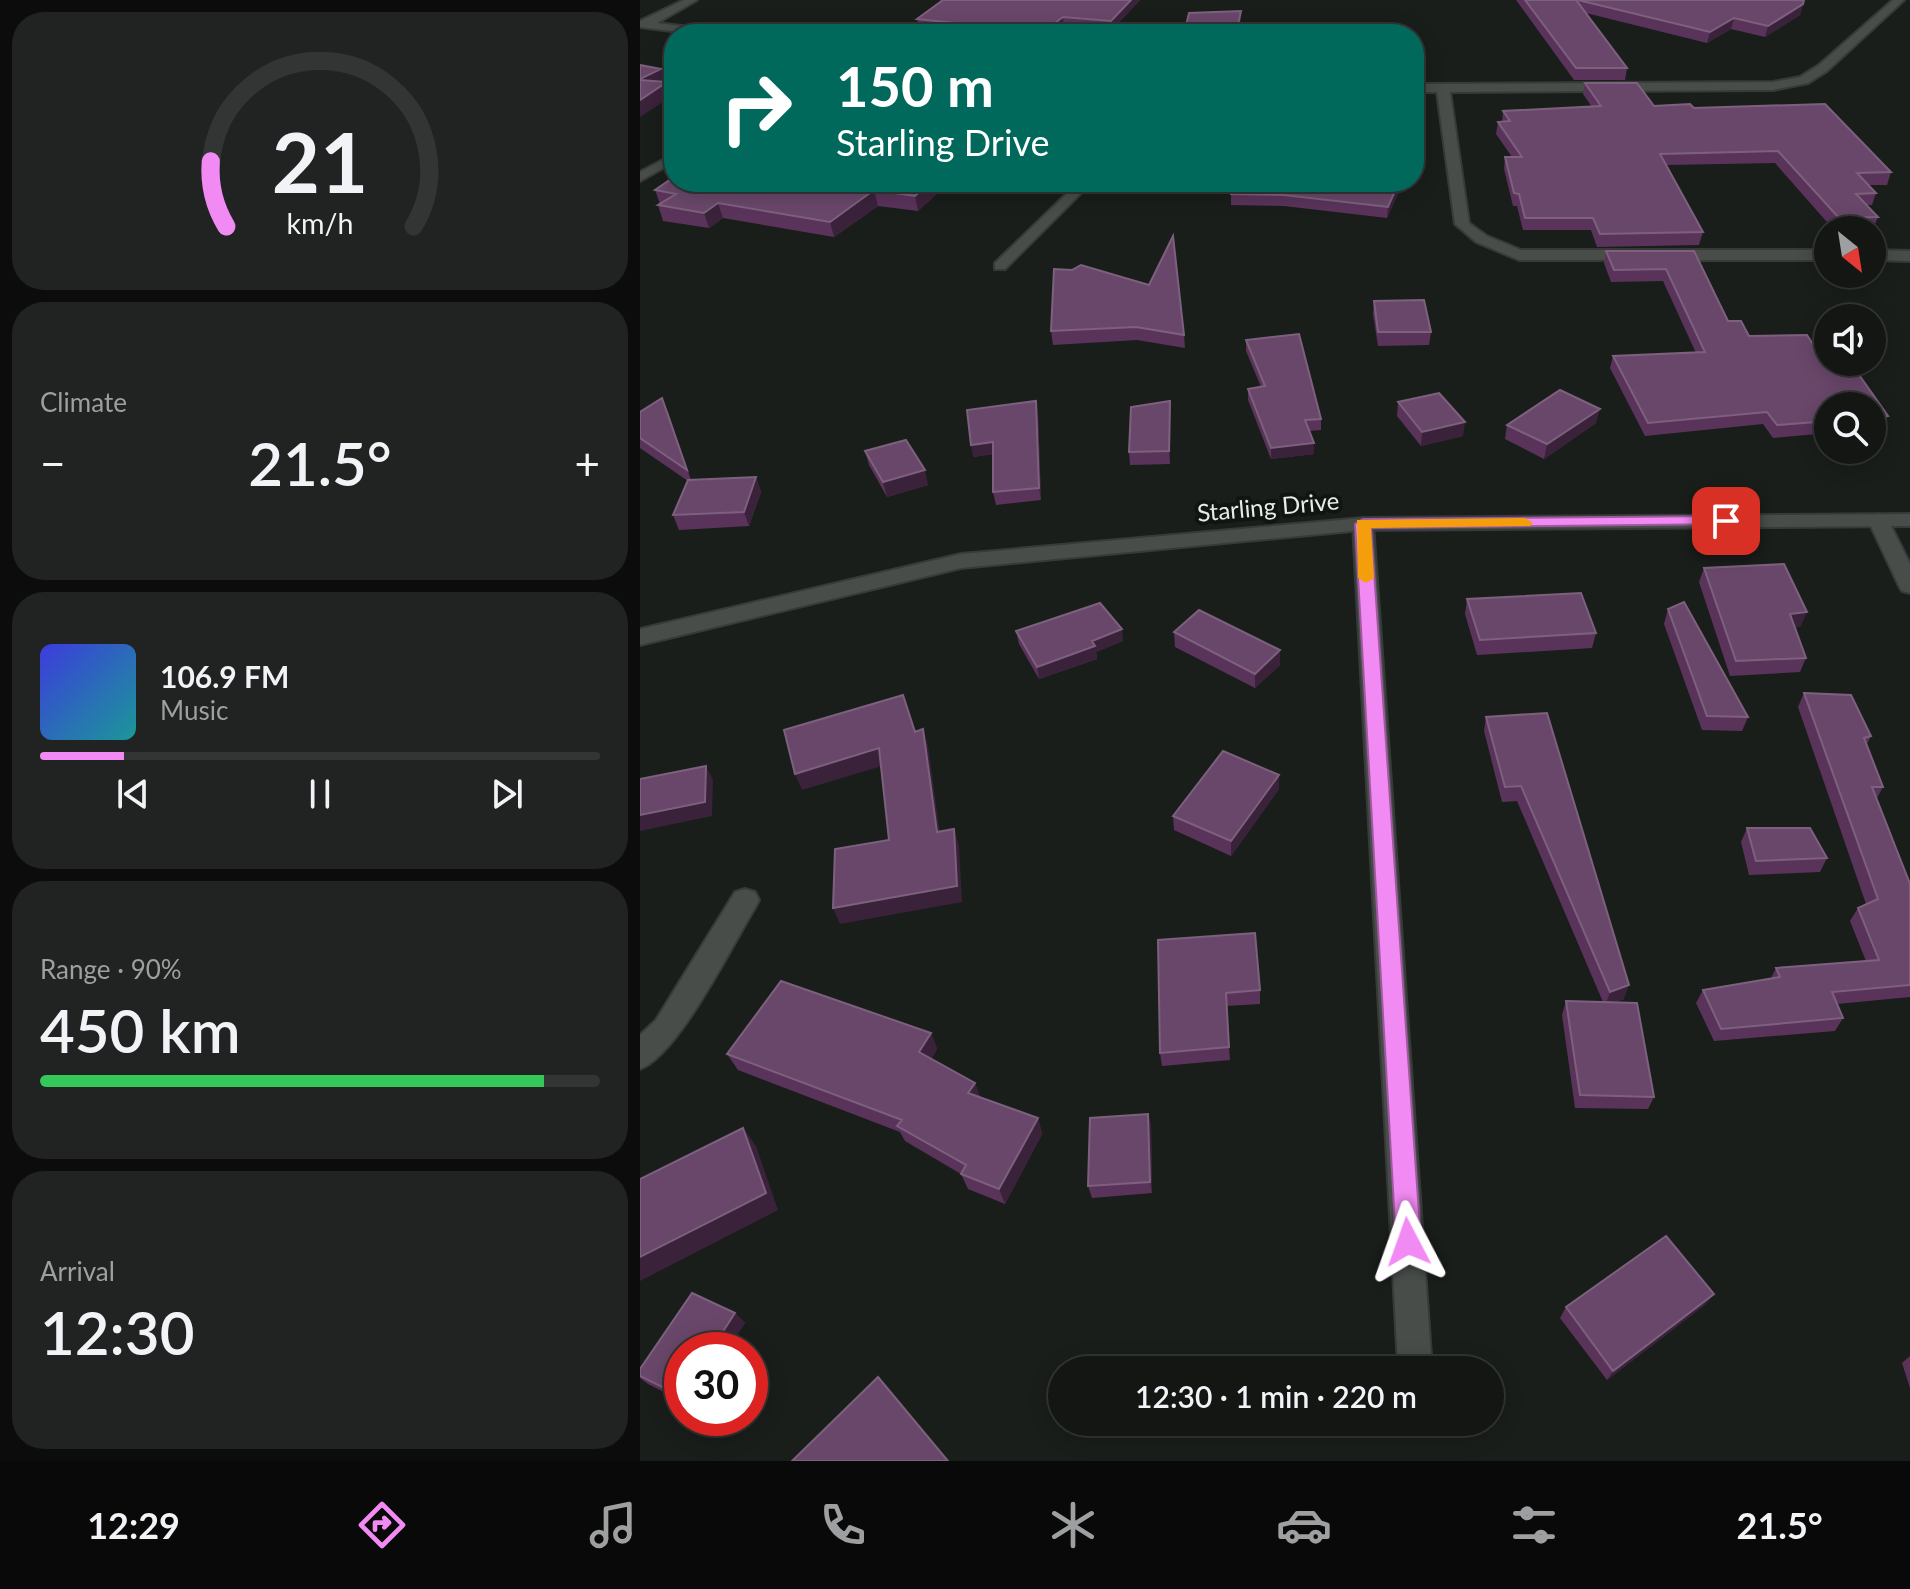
<!DOCTYPE html>
<meta charset="utf-8">
<style>
body{margin:0;font-family:Lato,sans-serif;background:#212322;color:#f1f3f6;height:100vh;display:flex;flex-direction:column;font-size:30px;white-space:nowrap}
*{box-sizing:border-box;margin:0}
p{font-size:26px;color:#9d9fa0}
.icon{flex:none;width:44px;height:44px;fill:none;stroke:currentColor;stroke-width:2;stroke-linecap:round;stroke-linejoin:round}
.map{position:relative;flex:1;overflow:hidden}
.drawer{display:flex;flex-direction:column;gap:12px;padding:12px;background:#0b0c0b;width:640px}
.drawer>*{flex:none}
.guide{position:absolute;left:24px;top:24px;width:760px;height:168px;border-radius:32px;box-shadow:0 4px 20px #0003,0 0 0 2px #333534;background:#00695c;color:#fff;overflow:hidden}
.needle{width:52px;rotate:150deg}
.tools{position:absolute;left:1174px;top:216px;display:grid;gap:16px}
.tools a{display:grid;place-items:center;width:72px;height:72px;border-radius:50%;background:#141614;box-shadow:0 4px 20px #0003,0 0 0 2px #333534;font-size:40px}
.speed{position:absolute;left:24px;top:1332px;display:flex;gap:16px;font-size:40px;font-weight:700;text-align:center}
.speed>*{display:grid;place-content:center;width:104px;height:104px;border-radius:50%;background:#141614;box-shadow:0 4px 20px #0003,0 0 0 2px #333534;line-height:1}
.speed .limit{border:12px solid #d22;background:#fff;color:#111}
.pin{position:absolute;display:grid;place-items:center;width:68px;height:68px;color:#fff;margin:-34px;border-radius:16px;box-shadow:0 4px 12px #0006}
.me{position:absolute;width:88px;margin:-44px;rotate:356deg;stroke-linejoin:round;filter:drop-shadow(0 0 6px #0008)}
.turn{display:flex;align-items:center;gap:28px;height:168px;padding:0 40px;font-size:36px}
.turn .icon{width:104px;height:104px;stroke-width:2.5}
.turn b{display:block;font-size:56px;line-height:68px}
.big{font-size:60px;font-weight:600;line-height:1.1}
.drawer .tile{flex:1;display:flex;flex-direction:column;justify-content:center;gap:12px;min-width:0;padding:0 28px;border-radius:32px;background:#212322}
.drawer .dial{align-items:center;gap:0}
.dial svg{height:208px;overflow:visible;fill:none;stroke:#333534;stroke-width:7;stroke-linecap:round;text-anchor:middle}
.dial text{fill:#f1f3f6;stroke:none}
.song{display:flex;align-items:center;gap:24px}
.cover{width:96px;height:96px;border-radius:12px;background:linear-gradient(135deg,hsl(240 70% 55%),hsl(180 70% 35%))}
.played{height:8px;border-radius:4px;background:linear-gradient(90deg,#f28af3 15%,#333534 15%)}
.keys{display:flex;justify-content:space-around;direction:ltr}
.heat{display:flex;justify-content:space-between;align-items:center;font-size:44px;direction:ltr}
.charge{height:12px;border-radius:6px;background:linear-gradient(90deg,#34c759 90%,#333534 0)}
.trip{position:absolute;left:408px;top:1356px;width:456px;height:80px;border-radius:40px;background:#141614;box-shadow:0 4px 20px #0003,0 0 0 2px #333534;font-weight:600;line-height:80px;text-align:center}
.tabs{display:flex;height:128px;justify-content:space-around;align-items:center;background:#080908;color:#9d9fa0}
.tabs .icon{width:56px;height:56px}
.tabs .on{color:#f28af3}
.tabs b{font-size:36px;color:#f1f3f6}
main{display:flex;flex:1;min-height:0}
.map>svg:first-child{display:block}
.lines{fill:none;stroke-linecap:round;stroke-linejoin:round}
.lane-casing{stroke:#373a38;stroke-width:4}
.street-casing{stroke:#373a38;stroke-width:4}
.secondary-casing{stroke:#373a38;stroke-width:4}
.lane{fill:#484d4a;fill-rule:evenodd}
.street{fill:#484d4a;fill-rule:evenodd}
.secondary{fill:#484d4a;fill-rule:evenodd}
.wall{fill:#5a335b}
.shaded-wall{fill:#3a223b}
.building{fill:#69476a;stroke:#7d607e;stroke-width:2}
.route{fill:#f28af3;stroke:#9d5a9e;stroke-width:2}
.slow{fill:#f59e0b}
.labels{text-anchor:middle;dominant-baseline:central;stroke-width:8;stroke-linejoin:round;paint-order:stroke}
.street-label{font-size:24px;fill:#e8ebe9;stroke:#111512}
</style>
<main>
<section class="drawer">
<div class="tile dial"><svg viewBox="0 0 100 80">
<path d="M14 69A42 42 0 1 1 86 69"/>
<path d="M14 69A42 42 0 0 1 8 44" stroke="#f28af3"/>
<text x="50" y="56" font-size="32" font-weight="700">21</text>
<text x="50" y="72" font-size="11">km/h</text>
</svg></div>
<div class="tile"><p>Climate</p>
<div class="heat"><a>−</a><b class="big">21.5°</b><a>+</a></div>
</div>
<div class="tile">
<div class="song"><i class="cover"></i><div><b>106.9 FM</b><p>Music</p></div></div>
<div class="played"></div>
<div class="keys"><svg class="icon" aria-label="previous" viewBox="0 0 24 24"><path d="M18 5L8 12l10 7zM5 5v14"/></svg><svg class="icon" aria-label="pause" viewBox="0 0 24 24"><path d="M8 5v14M16 5v14"/></svg><svg class="icon" aria-label="next" viewBox="0 0 24 24"><path d="M6 5l10 7-10 7zM19 5v14"/></svg></div>
</div>
<div class="tile"><p>Range · 90%</p><b class="big">450 km</b><div class="charge"></div></div>
<div class="tile"><p>Arrival</p><b class="big">12:30</b></div>
</section>
<div class="map">
<svg width="1270" height="1461" viewBox="0 0 1270 1461">
<rect width="100%" height="100%" fill="#1a1e1b"/>
<g class="lines">
<defs>
<path id="lane" d="M34,154V162L0,181V172Z
M439,182H452L365,269H355V263Z"/>
<path id="street" d="M44,0H57L17,23L83,31L89,34H55L0,27V21Z
M1253,0H1264L1187,71L1168,83L1133,90L810,92L829,223L847,236L881,250H1188V260H879L836,242L815,224L797,92H774V84L1133,82L1160,77L1179,65Z
M1232,250L1270,251V261L1232,260Z
M1238,514L1248,520L1270,564V593L1262,591L1259,586L1228,520Z
M723,518L733,524L792,1370H760L758,1366L713,524Z
M105,889L115,892L119,900L115,908C91,947 39,1054 0,1069V1035L16,1020L95,892Z"/>
<path id="secondary" d="M1270,514V526L723,530L321,568L0,645V629L321,554L723,518Z"/>
</defs>
<use href="#lane" class="lane-casing"/>
<use href="#street" class="street-casing"/>
<use href="#secondary" class="secondary-casing"/>
<use href="#lane" class="lane"/>
<use href="#street" class="street"/>
<use href="#secondary" class="secondary"/>
</g>
<path class="wall" d="M500,0L472,30L424,27L415,34H330L279,29L277,19Z
M876,0H1164L1160,15L1125,37L1091,29L1067,43L946,13L987,68L985,80H934Z
M945,83L1014,106L1054,108L1251,172L1247,185H1229L1236,193L1232,205H1227L1238,217L1233,229L1194,230L1135,163L1027,165L1063,232L1059,245L957,247L951,230H883L877,206H873L864,169L865,157H872L856,134L858,122H862L863,111L952,107L943,94Z
M310,182L278,211L238,206L194,237L83,218L69,228L23,221L18,205L20,204L15,190Z
M593,182H761L760,189L747,218L644,206L591,205V194Z
M966,251H1054L1088,321L1109,336L1180,355L1248,416L1242,429L1232,430V406H1188V433L1133,438L1123,424L1005,436L970,368L973,356L1056,353L1023,281L971,282L964,263Z
M414,269L544,335L545,348L497,340L413,345L411,331Z
M734,301L791,332L789,345L738,346L733,314Z
M606,340L681,419V430L669,431L674,454L631,459L608,400V389L621,387L606,351Z
M530,401V464L490,465L489,452Z
M758,402L823,436L781,446L757,416Z
M0,412H28L51,480L116,477L121,492L109,526L39,530L33,515L48,481L0,448Z
M398,413L401,500L356,505L353,492V454L333,457Z
M956,423L904,459L865,439L867,425Z
M225,451L288,485L247,497L229,465Z
M1064,568L1161,626L1155,627L1166,658L1160,672L1090,676L1059,582Z
M827,599L956,633L952,648L837,655L825,614Z
M1028,609L1108,717L1102,731L1062,730L1024,624Z
M376,631L483,641L456,652L457,659L399,679L379,644Z
M534,632L640,650V665L615,688L535,647Z
M1164,693L1231,736L1227,744L1243,787L1237,798L1270,884V997L1197,1004L1203,1018L1195,1031L1074,1041L1056,1003L1063,990L1131,978L1136,968L1226,961L1210,921L1218,908L1226,904L1158,707Z
M846,717L984,999L973,1003L1014,1097L1008,1109L935,1108L922,1015L926,1001L963,1002L877,801L862,802L844,731Z
M639,789L591,856L534,830L533,816Z
M1107,828L1187,858L1180,872L1109,875L1101,842Z
M518,940L620,990V1004L586,1006L590,1060L522,1066L520,1053Z
M291,1033L297,1049L291,1059L335,1083L340,1097L398,1118L402,1134L365,1204L328,1189L321,1174L265,1141L260,1132L98,1070L87,1054Z
M508,1114L511,1126L512,1193L452,1198L448,1186Z
M1066,1304L967,1380L920,1318L926,1307Z
M95,1313L105,1323L87,1350H42V1401L8,1384L0,1378V1369Z
M1270,1356V1388L1262,1363Z"/>
<path class="shaded-wall" d="M491,0H500L472,30L471,21Z
M1163,4L1160,15L1125,37L1128,26Z
M601,11V21L598,34H596Z
M423,17L424,27L415,34H404L403,32Z
M1094,18L1091,29L1067,43L1070,32Z
M21,69L26,83H0V79Z
M27,82L32,96L0,117V100Z
M291,182H310L278,211L275,196Z
M759,182H761L760,189L747,218L748,207Z
M234,190L238,206L194,237L190,222Z
M78,203L83,218L69,228L64,213Z
M396,401L398,413L401,500L399,488Z
M530,401L531,413L530,464L529,451Z
M960,409L956,423L904,459L907,444Z
M825,422L823,436L781,446L782,432Z
M353,442L356,454L333,457L331,445Z
M674,443V454L631,459V448Z
M285,470L288,485L247,497L243,482Z
M116,477L121,492L109,526L104,512Z
M1167,612L1161,626L1145,629L1150,614Z
M482,629L483,641L456,652L457,659L399,679L397,667L452,641Z
M640,650V665L615,688V674Z
M283,729L288,746L302,848L297,832Z
M239,748L245,765L162,790L155,774Z
M66,766L73,780L72,816L0,831V815Z
M639,775V789L591,856V841Z
M314,829L319,846L322,902L200,924L193,908Z
M989,985L984,999L965,1006L970,992Z
M291,1033L297,1049L285,1069L279,1052Z
M335,1083L341,1099L328,1093Z
M508,1114L511,1126L512,1193L510,1182Z
M398,1118L402,1134L365,1204L359,1189Z
M103,1128L116,1146L138,1210L0,1281V1257Z
M1074,1294L1066,1304L967,1380L973,1371Z
M95,1313L105,1323L87,1350H71Z"/>
<path class="building" d="M303,0H491L471,21L423,17L403,32L277,19Z
M885,0H936L987,68H936Z
M938,0H1164L1163,4L1128,26L1094,18L1070,32Z
M601,11L596,34H544L549,13Z
M0,65L21,69L0,79Z
M0,80L27,82L0,100Z
M945,83H997L1014,106L1050,104L1054,108L1185,104L1251,172L1217,173L1236,193L1216,194L1238,217L1199,218L1138,151L1020,154L1063,232L960,234L953,218H885L879,194L874,193L865,157H882L858,122L870,121L863,111L961,106Z
M34,177V182H291L275,196L234,190L190,222L78,203L64,213L18,205L36,194L15,190Z
M593,182H759L748,207L644,195L591,194Z
M533,236L544,335L496,327L411,331L414,269L432,270L441,265L509,285Z
M966,251H1054L1088,321H1101L1109,336L1167,335L1180,355H1188V362H1210L1248,416L1232,418V406H1188V421L1137,425L1127,412L1008,423L973,356L1065,352L1026,269L974,270Z
M784,300L791,332H738L734,301Z
M659,334L681,419L665,420L674,443L631,448L608,389L625,386L606,340Z
M920,390L960,409L907,444L867,425Z
M799,393L825,422L782,432L758,402Z
M22,398L47,470L0,438V412Z
M396,401L399,488L353,492V442L331,445L327,410Z
M530,401L529,451L489,452L491,407Z
M266,440L285,470L243,482L225,451Z
M116,477L104,512L33,515L48,480Z
M1144,564L1167,612L1150,614L1166,658L1096,661L1064,568Z
M941,593L956,633L840,640L827,599Z
M1044,602L1108,717L1067,716L1028,609Z
M460,603L482,629L452,641L455,646L397,667L376,631Z
M559,610L640,650L615,674L534,632Z
M1164,693L1211,695L1231,736L1224,738L1243,787H1232L1270,884V985L1192,992L1203,1018L1081,1029L1063,990L1140,977L1136,968L1239,960L1218,908L1238,899Z
M263,695L275,732L283,729L297,832L314,829L317,886L193,908L195,849L249,840L239,748L155,774L144,730Z
M907,713L989,985L970,992L881,786L865,787L846,717Z
M583,751L639,775L591,841L533,816Z
M66,766L65,802L0,815V779Z
M1107,828H1170L1187,858L1116,861Z
M615,933L620,990L586,993L589,1047L520,1053L518,940Z
M141,981L291,1033L279,1052L335,1083L328,1093L398,1118L359,1189L321,1174L326,1165L257,1126L262,1120L87,1054Z
M926,1001L997,1003L1014,1097L940,1095Z
M508,1114L510,1182L448,1186L450,1118Z
M103,1128L126,1193L0,1257V1179Z
M1026,1236L1074,1294L973,1371L926,1307Z
M52,1293L95,1313L71,1350H42V1397L0,1376V1369Z
M238,1377L308,1461H152Z"/>
<path class="route" d="M1086,516L1094,521L1092,524L731,528L781,1242L777,1250L768,1254L759,1250L756,1242L715,524L723,519Z"/>
<path class="slow" d="M885,518L893,523L890,526L731,528L734,578L726,583L718,578L717,520Z"/>
<g class="labels">
<g class="street-label">
<text transform="translate(628 506) rotate(-5)">Starling Drive</text>
</g>
</g>
</svg>
<div class="tools">
<a><svg class="needle" viewBox="-14 -14 28 28"><path d="M0-13l5 13h-10z" fill="#e53935"/><path d="M0 13l5-13h-10z" fill="#9d9fa0"/></svg></a>
<a><svg class="icon" aria-label="sound" viewBox="0 0 24 24"><path d="M4 9h4l5-4v14l-5-4H4zM17 9q2 3 0 6"/></svg></a>
<a><svg class="icon" aria-label="search" viewBox="0 0 24 24"><circle cx="10" cy="10" r="6"/><path d="M15 15l6 6"/></svg></a>
</div>
<div class="speed"><div class="limit">30</div></div>
<div class="pin" style="left:1086px;top:521px;background:#d93025"><svg class="icon" aria-label="arrive" viewBox="0 0 24 24"><path d="M6 21V4h12l-3 4 3 4H6"/></svg></div>
<svg class="me" style="left:768px;top:1242px" viewBox="-20 -20 40 40"><path d="M0-17L14 15 0 8-14 15z" fill="#f28af3" stroke="#fff" stroke-width="4"/></svg>
<div class="trip">12:30 · 1 min · 220 m</div>
<div class="guide">
<div class="turn"><svg class="icon" aria-label="right" viewBox="0 0 24 24"><path d="M7 20v-9h11M14 6l5 5-5 5"/></svg><div><b>150 m</b>Starling Drive</div></div>
</div>
</div>
</main>
<nav class="tabs">
<b>12:29</b>
<svg class="icon on" aria-label="directions" viewBox="0 0 24 24"><path d="M12 3l9 9-9 9-9-9zM9 14v-3h6M13 9l2 2-2 2"/></svg>
<svg class="icon" aria-label="music" viewBox="0 0 24 24"><path d="M9 18V5l10-2v13"/><circle cx="6" cy="18" r="3"/><circle cx="16" cy="16" r="3"/></svg>
<svg class="icon" aria-label="phone" viewBox="0 0 24 24"><path d="M5 4h4l2 5-3 2q2 4 5 5l2-3 5 2v4C11 20 4 13 5 4z"/></svg>
<svg class="icon" aria-label="climate" viewBox="0 0 24 24"><path d="M12 3v18M4 7l16 10M4 17L20 7"/></svg>
<svg class="icon" aria-label="car" viewBox="0 0 24 24"><path d="M5 17H2v-5l4-1 3-4h7l3 4 3 1v5h-3M9 17h6M6 11h13"/><circle cx="7" cy="17" r="2"/><circle cx="17" cy="17" r="2"/></svg>
<svg class="icon" aria-label="filters" viewBox="0 0 24 24"><path d="M4 7h16M4 17h16"/><circle cx="9" cy="7" r="2"/><circle cx="15" cy="17" r="2"/></svg>
<b>21.5°</b>
</nav>
